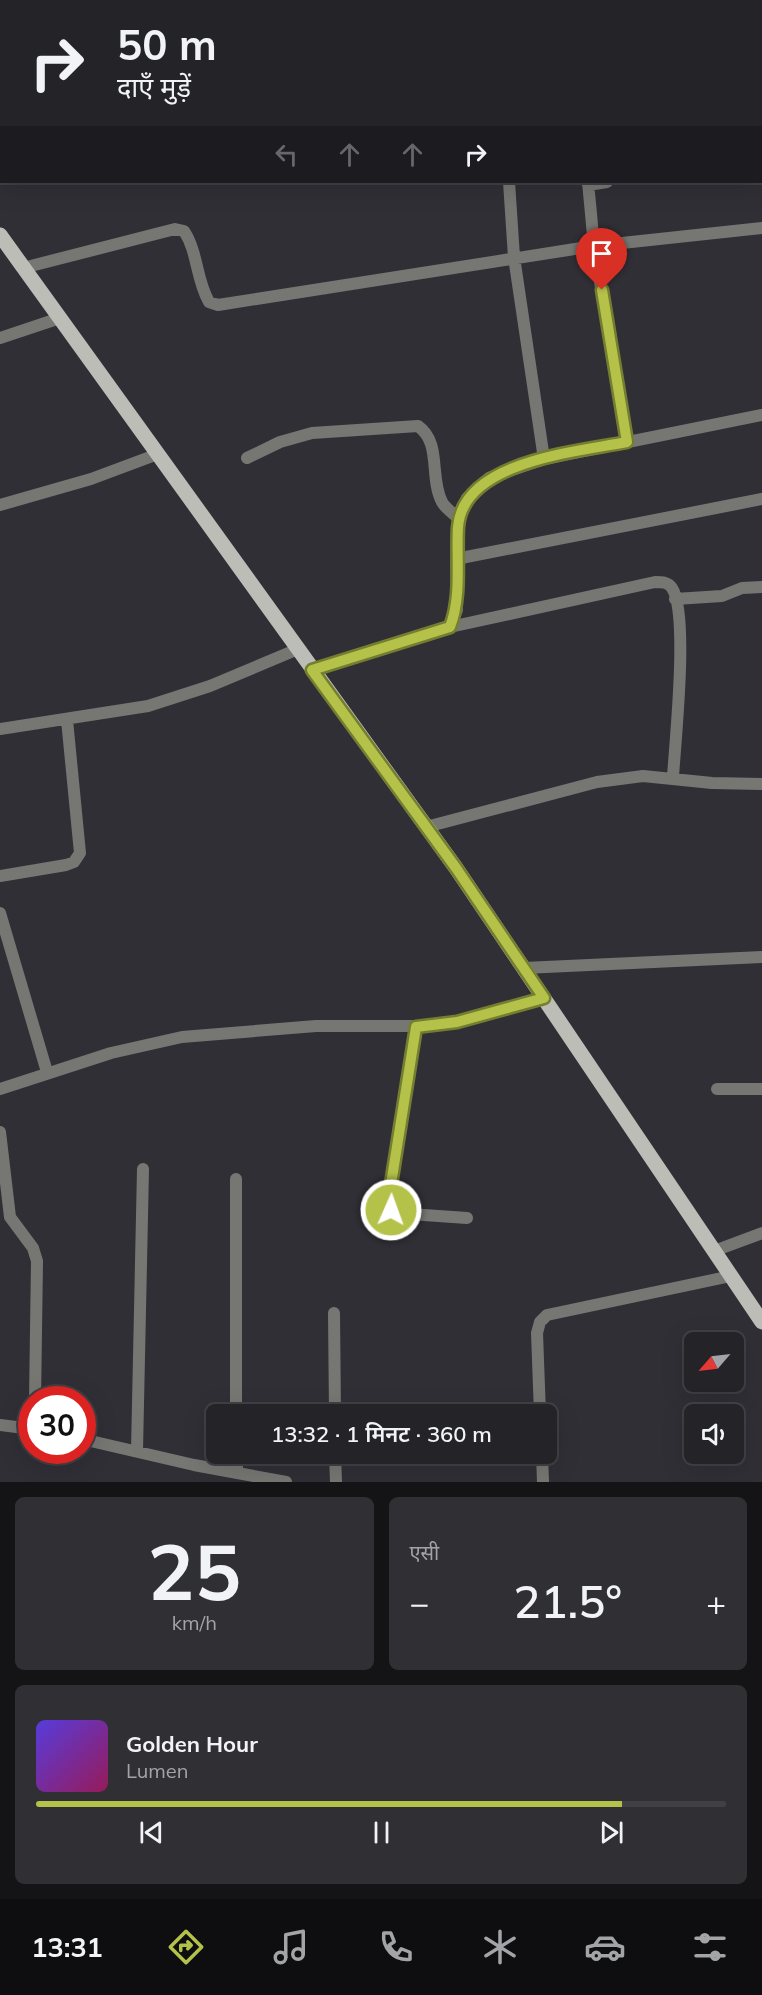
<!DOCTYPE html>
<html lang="hi">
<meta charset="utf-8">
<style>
body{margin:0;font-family:Mulish,"Noto Sans Devanagari",sans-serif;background:#302f34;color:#f1f3f6;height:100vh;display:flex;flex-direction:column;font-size:22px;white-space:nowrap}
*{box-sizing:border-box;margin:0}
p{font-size:20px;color:#a3a4a8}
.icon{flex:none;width:33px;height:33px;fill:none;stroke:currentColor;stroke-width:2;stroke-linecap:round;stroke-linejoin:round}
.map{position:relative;height:1482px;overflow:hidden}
.sheet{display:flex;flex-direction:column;gap:15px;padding:15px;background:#141316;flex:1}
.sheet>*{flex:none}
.guide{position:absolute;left:0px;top:0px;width:762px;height:183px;box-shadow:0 6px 24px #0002,0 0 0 2px #414045;background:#242328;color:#f1f3f6;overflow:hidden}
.needle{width:39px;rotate:242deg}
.fabs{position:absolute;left:684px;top:1332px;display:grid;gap:12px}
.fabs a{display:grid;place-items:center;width:60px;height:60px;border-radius:9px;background:#242328;box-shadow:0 6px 24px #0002,0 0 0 2px #414045;font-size:30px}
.speed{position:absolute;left:18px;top:1386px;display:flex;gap:12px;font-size:30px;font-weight:700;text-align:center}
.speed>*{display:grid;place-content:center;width:78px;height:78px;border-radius:50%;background:#242328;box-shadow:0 6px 24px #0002,0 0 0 2px #414045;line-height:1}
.speed .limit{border:9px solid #d22;background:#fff;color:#111}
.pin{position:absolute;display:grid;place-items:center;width:51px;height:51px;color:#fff;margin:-62px -26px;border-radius:50% 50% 50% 0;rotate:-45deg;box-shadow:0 0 6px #0007}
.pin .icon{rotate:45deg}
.me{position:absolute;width:66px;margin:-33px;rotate:2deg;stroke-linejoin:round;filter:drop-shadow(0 0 4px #0008)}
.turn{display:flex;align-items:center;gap:21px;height:126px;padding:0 18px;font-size:27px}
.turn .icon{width:78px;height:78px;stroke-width:2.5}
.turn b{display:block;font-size:42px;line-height:51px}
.lanes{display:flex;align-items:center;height:57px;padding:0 18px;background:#0003;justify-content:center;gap:30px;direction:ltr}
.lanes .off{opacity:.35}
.big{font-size:45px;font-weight:600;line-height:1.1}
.sheet .widget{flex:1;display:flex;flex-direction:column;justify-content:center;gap:9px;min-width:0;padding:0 21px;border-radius:9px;background:#302f34}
.sheet .dial{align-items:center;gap:0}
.dial b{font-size:78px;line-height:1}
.song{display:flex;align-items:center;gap:18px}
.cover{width:72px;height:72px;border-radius:9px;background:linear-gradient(135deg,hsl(250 70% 55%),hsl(330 70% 35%))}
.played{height:6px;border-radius:3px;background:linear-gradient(90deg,#b4c24a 85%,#414045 85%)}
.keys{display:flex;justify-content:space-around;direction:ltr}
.heat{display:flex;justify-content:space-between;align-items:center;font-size:33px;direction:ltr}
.sheet .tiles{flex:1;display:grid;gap:15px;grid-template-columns:1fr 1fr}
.widget:last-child{grid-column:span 2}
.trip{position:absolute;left:206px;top:1404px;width:351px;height:60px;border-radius:9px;background:#242328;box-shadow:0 6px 24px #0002,0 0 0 2px #414045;font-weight:600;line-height:60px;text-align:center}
.tabs{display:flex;height:96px;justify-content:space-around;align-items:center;background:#0e0e10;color:#a3a4a8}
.tabs .icon{width:42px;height:42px}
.tabs .current{color:#b4c24a}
.tabs b{font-size:27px;color:#f1f3f6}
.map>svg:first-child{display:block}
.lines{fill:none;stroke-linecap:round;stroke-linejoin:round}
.street{stroke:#767773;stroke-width:12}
.primary{stroke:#bbbdb6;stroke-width:15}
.route-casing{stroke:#757e30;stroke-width:15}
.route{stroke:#b4c24a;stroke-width:10}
</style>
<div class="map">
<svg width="762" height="1482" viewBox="0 0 762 1482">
<rect width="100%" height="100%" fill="#302f36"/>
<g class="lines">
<path class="street" d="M317,0L318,2
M388,0V2
M495,0V2
M573,0V2
M730,0V2
M760,78H762
M0,90H2
M509,182L514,257L544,459
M588,182L594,246L627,442
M588,185L607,182
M23,268L175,229L184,231C198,252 196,280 209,302L218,305L594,246L762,228
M0,338L60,318
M247,458L280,442L312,433L418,426C442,443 429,477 442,502C445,508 453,513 459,519
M0,505L91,479L158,454
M456,559L762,499
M675,599L722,596L742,588L762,587
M450,627L655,582C662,582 668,582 672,588C689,614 675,742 673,777
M312,671L450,627L457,610L456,559L459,519L467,498L489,478L544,459L762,415
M0,729L148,706L210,686L298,649
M426,827L597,782L643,776L712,783L762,784
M0,876L66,865L74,862L80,853L67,720
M0,913L47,1072
M524,968L762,957
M416,1027L388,1203L395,1213L467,1218
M0,1089L111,1053L182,1037L316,1026H430L457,1022L544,998
M717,1089H762
M0,1132L10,1217L33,1248L37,1261L35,1400
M236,1179V1414
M714,1251L762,1233
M334,1313L335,1414
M540,1414L537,1333L540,1322L547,1315L731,1276
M0,1425L32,1429
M82,1439L194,1465L286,1482
M137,1451L143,1169
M237,1454V1473
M335,1454L336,1482
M542,1454L543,1482"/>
<path class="primary" d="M0,235L456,868L762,1322"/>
</g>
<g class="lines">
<defs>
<path id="route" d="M391,1210L388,1203L416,1027L457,1022L544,998L456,868L312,670L450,627C462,596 456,559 458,527C463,461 577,452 627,442L602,290"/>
</defs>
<use href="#route" class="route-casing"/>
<use href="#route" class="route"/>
</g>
</svg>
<div class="fabs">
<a><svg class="needle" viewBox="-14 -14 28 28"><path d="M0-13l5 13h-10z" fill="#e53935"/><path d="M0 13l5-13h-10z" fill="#a3a4a8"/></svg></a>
<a><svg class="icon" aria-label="sound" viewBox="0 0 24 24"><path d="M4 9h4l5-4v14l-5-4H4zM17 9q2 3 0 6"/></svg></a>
</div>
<div class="speed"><div class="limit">30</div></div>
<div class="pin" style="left:602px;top:290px;background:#d93025"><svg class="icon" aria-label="arrive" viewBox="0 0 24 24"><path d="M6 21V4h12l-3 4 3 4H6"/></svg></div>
<svg class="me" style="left:391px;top:1210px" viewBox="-20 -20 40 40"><circle r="17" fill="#b4c24a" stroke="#fff" stroke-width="3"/><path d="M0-11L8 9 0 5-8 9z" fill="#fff"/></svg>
<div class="trip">13:32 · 1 मिनट · 360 m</div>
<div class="guide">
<div class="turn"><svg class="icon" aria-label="right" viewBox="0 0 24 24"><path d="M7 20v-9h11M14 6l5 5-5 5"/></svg><div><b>50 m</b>दाएँ मुड़ें</div></div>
<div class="lanes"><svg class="icon off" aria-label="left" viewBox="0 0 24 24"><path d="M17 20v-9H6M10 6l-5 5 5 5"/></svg><svg class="icon off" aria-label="ahead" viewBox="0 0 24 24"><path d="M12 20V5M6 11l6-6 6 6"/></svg><svg class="icon off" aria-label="ahead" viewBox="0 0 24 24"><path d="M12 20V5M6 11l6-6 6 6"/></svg><svg class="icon" aria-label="right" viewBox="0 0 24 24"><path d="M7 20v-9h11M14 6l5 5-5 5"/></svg></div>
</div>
</div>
<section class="sheet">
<div class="tiles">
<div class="widget dial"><b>25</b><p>km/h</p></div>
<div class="widget"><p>एसी</p>
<div class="heat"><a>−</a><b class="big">21.5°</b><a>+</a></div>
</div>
<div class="widget">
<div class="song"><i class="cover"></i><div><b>Golden Hour</b><p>Lumen</p></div></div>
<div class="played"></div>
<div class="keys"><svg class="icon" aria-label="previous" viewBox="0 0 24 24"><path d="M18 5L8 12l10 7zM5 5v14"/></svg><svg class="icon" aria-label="pause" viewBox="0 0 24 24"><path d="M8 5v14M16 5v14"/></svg><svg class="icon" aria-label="next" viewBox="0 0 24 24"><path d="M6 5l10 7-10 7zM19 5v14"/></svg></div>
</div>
</div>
</section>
<nav class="tabs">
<b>13:31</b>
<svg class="icon current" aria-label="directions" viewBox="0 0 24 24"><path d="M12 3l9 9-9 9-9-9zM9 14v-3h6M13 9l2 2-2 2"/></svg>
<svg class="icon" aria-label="music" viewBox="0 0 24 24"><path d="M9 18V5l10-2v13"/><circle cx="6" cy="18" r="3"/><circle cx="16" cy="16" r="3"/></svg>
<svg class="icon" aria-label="phone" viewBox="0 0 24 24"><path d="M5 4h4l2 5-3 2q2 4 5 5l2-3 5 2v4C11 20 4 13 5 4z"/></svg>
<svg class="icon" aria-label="climate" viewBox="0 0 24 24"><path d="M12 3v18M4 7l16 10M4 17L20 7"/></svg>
<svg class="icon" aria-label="car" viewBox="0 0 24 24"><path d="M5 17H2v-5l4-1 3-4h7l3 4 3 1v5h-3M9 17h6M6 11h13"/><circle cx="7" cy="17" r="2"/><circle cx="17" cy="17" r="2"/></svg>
<svg class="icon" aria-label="filters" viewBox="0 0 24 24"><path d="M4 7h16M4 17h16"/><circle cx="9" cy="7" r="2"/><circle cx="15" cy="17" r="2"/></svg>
</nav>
